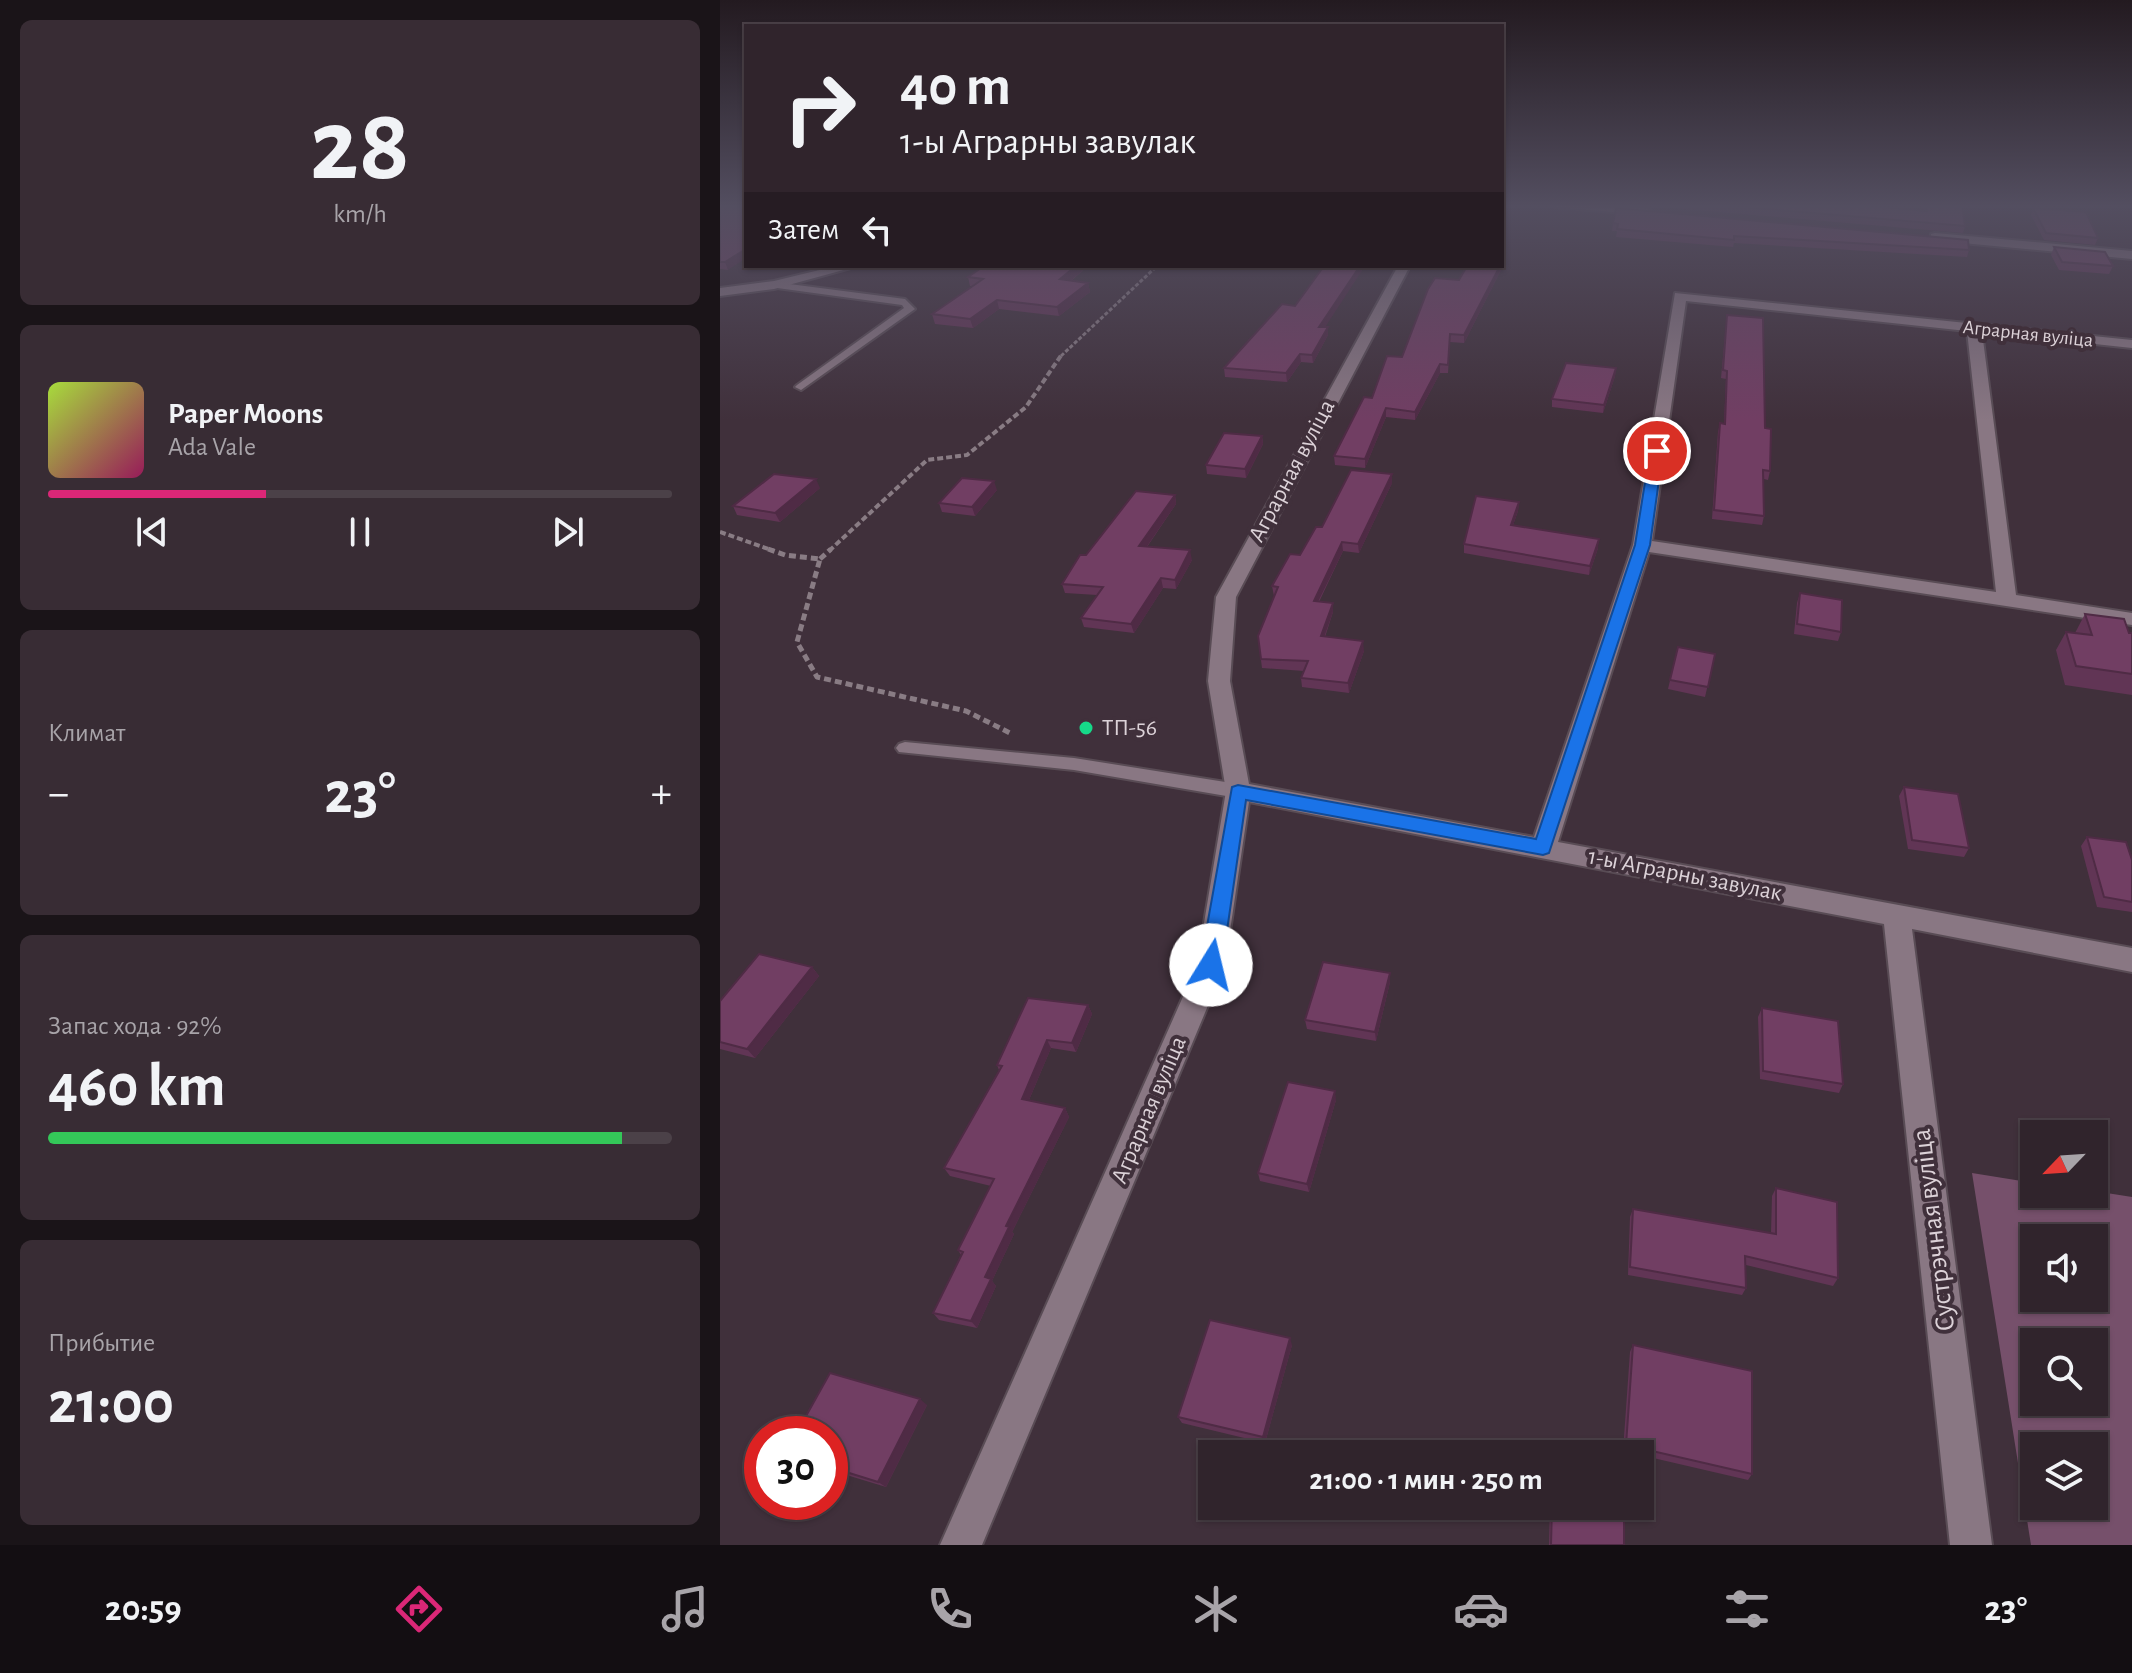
<!DOCTYPE html>
<html lang="ru">
<meta charset="utf-8">
<style>
body{margin:0;font-family:"Alegreya Sans",sans-serif;background:#382c34;color:#f1f3f6;height:100vh;display:flex;flex-direction:column;font-size:30px;white-space:nowrap}
*{box-sizing:border-box;margin:0}
p{font-size:26px;color:#a8a4a9}
.icon{flex:none;width:44px;height:44px;fill:none;stroke:currentColor;stroke-width:2;stroke-linecap:round;stroke-linejoin:round}
.map{position:relative;flex:1;overflow:hidden}
.side{display:flex;flex-direction:column;gap:20px;padding:20px;background:#1a1418;width:720px}
.side>*{flex:none}
.top-card{position:absolute;left:24px;top:24px;width:760px;height:244px;border-radius:0px;box-shadow:0 2px 6px #0004,0 0 0 2px #4b4148;background:#30242c;color:#f1f3f6;overflow:hidden}
.needle{width:52px;rotate:245deg}
.buttons{position:absolute;left:1300px;top:1120px;display:grid;gap:16px}
.buttons a{display:grid;place-items:center;width:88px;height:88px;border-radius:0px;background:#30242c;box-shadow:0 2px 6px #0004,0 0 0 2px #4b4148;font-size:40px}
.speed{position:absolute;left:24px;top:1416px;display:flex;gap:16px;font-size:40px;font-weight:700;text-align:center}
.speed>*{display:grid;place-content:center;width:104px;height:104px;border-radius:50%;background:#30242c;box-shadow:0 2px 6px #0004,0 0 0 2px #4b4148;line-height:1}
.speed .limit{border:12px solid #d22;background:#fff;color:#111}
.pin{position:absolute;display:grid;place-items:center;width:68px;height:68px;color:#fff;margin:-34px;border:4px solid #fff;border-radius:50%;box-shadow:0 2px 8px #0007}
.me{position:absolute;width:88px;margin:-44px;rotate:9deg;stroke-linejoin:round;filter:drop-shadow(0 0 6px #0008)}
.turn{display:flex;align-items:center;gap:28px;height:168px;padding:0 24px;font-size:36px}
.turn .icon{width:104px;height:104px;stroke-width:2.5}
.turn b{display:block;font-size:56px;line-height:68px}
.then{display:flex;align-items:center;height:76px;padding:0 24px;background:#0003;gap:16px;font-size:30px}
.big{font-size:60px;font-weight:700;line-height:1.1}
.side .card{flex:1;display:flex;flex-direction:column;justify-content:center;gap:12px;min-width:0;padding:0 28px;border-radius:12px;background:#382c34}
.side .dial{align-items:center;gap:0}
.dial b{font-size:104px;line-height:1}
.song{display:flex;align-items:center;gap:24px}
.cover{width:96px;height:96px;border-radius:12px;background:linear-gradient(135deg,hsl(80 70% 55%),hsl(330 70% 35%))}
.played{height:8px;border-radius:4px;background:linear-gradient(90deg,#db2777 35%,#4b4148 35%)}
.keys{display:flex;justify-content:space-around;direction:ltr}
.heat{display:flex;justify-content:space-between;align-items:center;font-size:44px;direction:ltr}
.charge{height:12px;border-radius:6px;background:linear-gradient(90deg,#34c759 92%,#4b4148 0)}
.trip{position:absolute;left:478px;top:1440px;width:456px;height:80px;border-radius:0px;background:#30242c;box-shadow:0 2px 6px #0004,0 0 0 2px #4b4148;font-weight:700;line-height:80px;text-align:center}
.tab-bar{display:flex;height:128px;justify-content:space-around;align-items:center;background:#130e12;color:#a8a4a9}
.tab-bar .icon{width:56px;height:56px}
.tab-bar .current{color:#db2777}
.tab-bar b{font-size:36px;color:#f1f3f6}
main{display:flex;flex:1;min-height:0}
.map>svg:first-child{display:block}
.green{fill:#76506b;fill-rule:evenodd}
.lines{fill:none;stroke-linecap:round;stroke-linejoin:round}
.service-casing{stroke:#594c55;stroke-width:4}
.minor-casing{stroke:#594c55;stroke-width:4}
.secondary-casing{stroke:#594c55;stroke-width:4}
.path-far2{stroke:#897c84;stroke-width:3;stroke-dasharray:4 2;stroke-linecap:butt}
.path-far1{stroke:#897c84;stroke-width:4;stroke-dasharray:6 3;stroke-linecap:butt}
.path{stroke:#897c84;stroke-width:5;stroke-dasharray:7 4;stroke-linecap:butt}
.service{fill:#897783;fill-rule:evenodd}
.minor{fill:#897783;fill-rule:evenodd}
.secondary{fill:#897783;fill-rule:evenodd}
.wall{fill:#613555}
.shaded-wall{fill:#4f2b45}
.building{fill:#713e63;stroke:#4f2b45;stroke-width:2}
.route{fill:#1a73e8;stroke:#114b97;stroke-width:2}
.poi-dot{fill:#16d989;stroke:#40303b;stroke-width:3}
.labels{text-anchor:middle;dominant-baseline:central;stroke-width:8;stroke-linejoin:round;paint-order:stroke}
.far-street-label{font-size:20px;fill:#dcd2d8;stroke:#40303b}
.street-label{font-size:24px;fill:#dcd2d8;stroke:#40303b}
.poi-label{font-size:24px;fill:#dcd2d8;stroke:#40303b;text-anchor:start}
.near-street-label{font-size:28px;fill:#dcd2d8;stroke:#40303b}
</style>
<main>
<section class="side">
<div class="card dial"><b>28</b><p>km/h</p></div>
<div class="card">
<div class="song"><i class="cover"></i><div><b>Paper Moons</b><p>Ada Vale</p></div></div>
<div class="played"></div>
<div class="keys"><svg class="icon" aria-label="previous" viewBox="0 0 24 24"><path d="M18 5L8 12l10 7zM5 5v14"/></svg><svg class="icon" aria-label="pause" viewBox="0 0 24 24"><path d="M8 5v14M16 5v14"/></svg><svg class="icon" aria-label="next" viewBox="0 0 24 24"><path d="M6 5l10 7-10 7zM19 5v14"/></svg></div>
</div>
<div class="card"><p>Климат</p>
<div class="heat"><a>−</a><b class="big">23°</b><a>+</a></div>
</div>
<div class="card"><p>Запас хода · 92%</p><b class="big">460 km</b><div class="charge"></div></div>
<div class="card"><p>Прибытие</p><b class="big">21:00</b></div>
</section>
<div class="map">
<svg width="1412" height="1545" viewBox="0 0 1412 1545">
<rect width="100%" height="100%" fill="#40303b"/>
<path class="green" d="M1252,1173L1314,1183V1194H1374V1191L1412,1197V1545H1311ZM1314,1238H1374V1298H1314ZM1314,1342H1374V1402H1314ZM1314,1446H1374V1506H1314Z"/>
<g class="lines">
<defs>
<path id="service" d="M54,282L185,299L195,309L81,390L75,387L77,385L184,308L182,305L50,287V283Z
M185,742L354,758L518,784L527,791L518,798L354,770L179,752L176,748L179,744Z"/>
<path id="minor" d="M830,204L927,209L933,212L927,215L836,207Z
M1215,233L1412,251V259L1211,240V234Z
M678,266H690L516,597L510,681L529,784L814,837L913,545L955,293L1412,340V348L1262,332L1296,595L1412,613V625L929,552L838,842L1412,948V972L1192,929L1272,1545H1230L1164,924L529,802L505,965L262,1545H220L477,965L506,791L488,681L496,597ZM966,301L1247,331L1276,592L932,541Z"/>
<path id="secondary" d="M116,266H138L54,289L0,296V288L54,281Z"/>
</defs>
<use href="#service" class="service-casing"/>
<use href="#minor" class="minor-casing"/>
<use href="#secondary" class="secondary-casing"/>
<path class="path-far2" d="M341,356L437,266"/>
<path class="path-far1" d="M0,532L54,551
M109,551L207,460L247,455L306,407L342,354"/>
<path class="path" d="M48,549L65,555L100,559L77,642L97,677L246,711L292,734
M100,559L111,549"/>
<use href="#service" class="service"/>
<use href="#minor" class="minor"/>
<use href="#secondary" class="secondary"/>
</g>
<path class="wall" d="M0,204L8,270L0,269Z
M908,204H1134L1203,211L1201,204H1242L1245,226L1243,233Z
M1313,208L1378,238L1375,245L1324,240L1311,215Z
M893,223L1249,250L1247,257L1014,243L1013,247L896,237L897,231H892Z
M1334,247L1393,266L1389,274L1339,270L1331,255Z
M264,266H368L351,281L368,283L370,292L339,316L279,309L253,328L215,324L212,314L253,286H250L248,277Z
M747,266H781V270L744,343L730,342L728,373H720L695,420L666,417L645,468L615,465L614,456L652,398L739,280Z
M1007,315L1045,428L1050,471L1048,480L1044,479V516L1042,525L992,519L998,432L1000,423L1004,424L1006,379L1001,378Z
M605,327H608V335L593,363L581,362L567,382L505,377L504,368Z
M896,368L895,376L883,413L832,407V399Z
M542,436L543,444L526,478L487,474L486,465Z
M672,483L639,553L623,551L599,602L613,603V612L605,637L644,651L629,693L582,687L581,678L584,671L542,668L538,636L554,596L552,586L580,555L602,527Z
M100,488L60,522L17,515L13,506Z
M277,490L255,516L222,512L219,503Z
M455,495L456,504L427,547L472,560L456,589L443,588L414,633L364,627L361,618L377,595L345,593L342,584L366,555Z
M799,502L798,511L793,525L878,548L869,575L744,553V544Z
M1080,593L1121,632L1118,641L1074,634L1077,603Z
M1365,614L1412,633V695L1345,685L1336,650L1346,632L1355,633Z
M958,647L995,654L985,697L948,689Z
M1184,787L1249,848L1244,857L1188,849L1179,796Z
M1367,837L1412,860V912L1377,907L1361,846Z
M92,967L99,976L35,1058L0,1049V1001Z
M670,982L656,1041L587,1029L585,1020Z
M368,1005L372,1014L356,1052L331,1048L309,1100L345,1108L349,1117L292,1232L294,1234L272,1281L276,1286L257,1328L219,1320L213,1313L241,1255L238,1250L271,1186L230,1176L224,1168L279,1070L277,1065Z
M1042,1008L1123,1084L1119,1093L1040,1079L1038,1017Z
M616,1100L589,1192L540,1181L538,1173Z
M1056,1188L1118,1278L1113,1286L1026,1265V1288L1022,1295L908,1275L910,1217L913,1209L1051,1233L1052,1196Z
M572,1345L545,1443L462,1423L458,1417Z
M913,1345L1032,1474L1028,1480L903,1451L910,1352Z
M207,1405L166,1487L110,1470V1434Z
M830,1506H904V1545H829Z"/>
<path class="shaded-wall" d="M26,249V258L8,270L5,262Z
M356,266H368L342,288L340,279Z
M640,266H645L600,335L599,327Z
M780,266H781V270L744,343V335Z
M368,283L370,292L339,316L337,307Z
M277,300L279,309L253,328L250,319Z
M608,327V335L593,363L592,355Z
M580,354L581,362L567,382L566,373Z
M720,364V373L695,420V412Z
M896,368L895,376L883,413L884,405Z
M666,408V417L645,468V459Z
M542,436L543,444L526,478L525,469Z
M672,474V483L639,553L638,544Z
M96,479L100,488L60,522L55,513Z
M274,481L277,490L255,516L252,507Z
M455,495L456,504L421,555L419,546Z
M799,502L798,511L790,534L791,525Z
M879,539L878,548L869,575L870,566Z
M622,542L623,551L594,610V601Z
M470,550L472,560L456,589L455,580Z
M441,578L443,588L414,633L411,624Z
M613,603V612L601,646V636Z
M643,641L644,651L629,693L628,683Z
M92,967L99,976L35,1058L27,1049Z
M670,973V982L656,1041L655,1032Z
M368,1005L372,1014L356,1052L352,1043Z
M327,1040L331,1048L306,1107L302,1099Z
M615,1091L616,1100L589,1192L587,1184Z
M345,1108L349,1117L292,1232L294,1234L272,1281L276,1286L257,1328L251,1321L265,1277L286,1226Z
M570,1338L572,1345L545,1443L543,1437Z
M200,1399L207,1405L166,1487L158,1482Z"/>
<path class="building" d="M0,204H26V249L5,262H0Z
M989,204H1134L1207,211L1205,204H1242L1245,226Z
M896,208L1248,240L1249,250L1014,236V240L897,229L898,224L893,223Z
M1313,208L1366,212L1378,238L1326,233Z
M1334,247L1385,252L1393,266L1342,262Z
M264,266H356L340,279L368,283L337,307L277,300L250,319L212,314L263,279L248,277Z
M604,266H640L599,327H608L592,355L580,354L566,373L504,368L562,304L575,306Z
M747,266H780L744,335L730,334L728,365L720,364L695,412L666,408L645,459L614,456L644,397L652,398L667,356L682,357L708,289L715,278L739,280Z
M1007,315L1043,318L1045,428L1051,429L1050,471L1043,470L1044,516L994,510L1000,423L1005,424L1007,371L1003,370Z
M846,363L896,368L884,405L832,399Z
M504,433L542,436L525,469L486,465Z
M631,470L672,474L638,544L622,542L594,601L613,603L601,636L643,641L628,683L581,678L588,661L541,659L538,636L558,587L552,586L570,554L580,555L596,527H602Z
M54,474L96,479L55,513L13,506Z
M242,478L274,481L252,507L219,503Z
M416,491L455,495L419,546L470,550L455,580L441,578L411,624L361,618L383,587L342,584L360,555H366Z
M756,496L799,502L791,525L879,539L870,566L744,544Z
M1080,593L1122,600L1121,632L1077,624Z
M1365,614L1404,619L1409,633H1412V674L1356,666L1346,632L1372,635Z
M958,647L995,654L988,687L950,680Z
M1184,787L1238,794L1249,848L1192,840Z
M1367,837L1406,842L1412,860V902L1384,897Z
M39,954L92,967L27,1049L0,1042V1001Z
M603,962L670,973L655,1032L585,1020Z
M308,998L368,1005L352,1043L327,1040L302,1099L345,1108L286,1226L289,1227L265,1277L271,1279L251,1321L213,1313L243,1252L238,1250L274,1179L224,1168L282,1066L277,1065Z
M1042,1008L1118,1021L1123,1084L1043,1071Z
M568,1082L615,1091L587,1184L538,1173Z
M1056,1188L1117,1202L1118,1278L1025,1256L1026,1288L910,1267L913,1209L1056,1234Z
M490,1320L570,1338L543,1437L458,1417Z
M913,1345L1032,1371V1474L906,1445Z
M110,1373L200,1399L158,1482L110,1467V1434H76Z
M832,1506H904V1545H831Z"/>
<linearGradient id="sky" x2="0" y2="1"><stop stop-color="#231a20"/><stop offset="0.49" stop-color="#534e60"/><stop offset="1" stop-color="#534e60" stop-opacity="0"/></linearGradient>
<rect width="1412" height="420" fill="url(#sky)"/>
<path class="route" d="M937,448L943,451L930,545L829,853L823,855L526,800L502,965L499,971L491,974L483,971L480,965L512,787L518,785L816,839L915,545L930,451Z"/>
<circle class="poi-dot" cx="366" cy="728" r="8"/>
<g class="labels">
<g class="far-street-label">
<text transform="translate(1308 334) rotate(6)">Аграрная вуліца</text>
</g>
<g class="street-label">
<text transform="translate(572 471) rotate(-62)">Аграрная вуліца</text>
<text transform="translate(965 875) rotate(11)">1-ы Аграрны завулак</text>
<text transform="translate(429 1110) rotate(-67)">Аграрная вуліца</text>
</g>
<g class="poi-label">
<text x="382" y="728">ТП-56</text>
</g>
<g class="near-street-label">
<text transform="translate(1214 1230) rotate(-97)">Сустрэчная вуліца</text>
</g>
</g>
</svg>
<div class="buttons">
<a><svg class="needle" viewBox="-14 -14 28 28"><path d="M0-13l5 13h-10z" fill="#e53935"/><path d="M0 13l5-13h-10z" fill="#a8a4a9"/></svg></a>
<a><svg class="icon" aria-label="sound" viewBox="0 0 24 24"><path d="M4 9h4l5-4v14l-5-4H4zM17 9q2 3 0 6"/></svg></a>
<a><svg class="icon" aria-label="search" viewBox="0 0 24 24"><circle cx="10" cy="10" r="6"/><path d="M15 15l6 6"/></svg></a>
<a><svg class="icon" aria-label="layers" viewBox="0 0 24 24"><path d="M12 4l9 5-9 5-9-5zM3 14l9 5 9-5"/></svg></a>
</div>
<div class="speed"><div class="limit">30</div></div>
<div class="pin" style="left:937px;top:451px;background:#d93025"><svg class="icon" aria-label="arrive" viewBox="0 0 24 24"><path d="M6 21V4h12l-3 4 3 4H6"/></svg></div>
<svg class="me" style="left:491px;top:965px" viewBox="-20 -20 40 40"><circle r="19" fill="#fff"/><path d="M0-13L10 11 0 6-10 11z" fill="#1a73e8"/></svg>
<div class="trip">21:00 · 1 мин · 250 m</div>
<div class="top-card">
<div class="turn"><svg class="icon" aria-label="right" viewBox="0 0 24 24"><path d="M7 20v-9h11M14 6l5 5-5 5"/></svg><div><b>40 m</b>1-ы Аграрны завулак</div></div>
<div class="then">Затем<svg class="icon" aria-label="left" viewBox="0 0 24 24"><path d="M17 20v-9H6M10 6l-5 5 5 5"/></svg></div>
</div>
</div>
</main>
<nav class="tab-bar">
<b>20:59</b>
<svg class="icon current" aria-label="directions" viewBox="0 0 24 24"><path d="M12 3l9 9-9 9-9-9zM9 14v-3h6M13 9l2 2-2 2"/></svg>
<svg class="icon" aria-label="music" viewBox="0 0 24 24"><path d="M9 18V5l10-2v13"/><circle cx="6" cy="18" r="3"/><circle cx="16" cy="16" r="3"/></svg>
<svg class="icon" aria-label="phone" viewBox="0 0 24 24"><path d="M5 4h4l2 5-3 2q2 4 5 5l2-3 5 2v4C11 20 4 13 5 4z"/></svg>
<svg class="icon" aria-label="climate" viewBox="0 0 24 24"><path d="M12 3v18M4 7l16 10M4 17L20 7"/></svg>
<svg class="icon" aria-label="car" viewBox="0 0 24 24"><path d="M5 17H2v-5l4-1 3-4h7l3 4 3 1v5h-3M9 17h6M6 11h13"/><circle cx="7" cy="17" r="2"/><circle cx="17" cy="17" r="2"/></svg>
<svg class="icon" aria-label="filters" viewBox="0 0 24 24"><path d="M4 7h16M4 17h16"/><circle cx="9" cy="7" r="2"/><circle cx="15" cy="17" r="2"/></svg>
<b>23°</b>
</nav>
